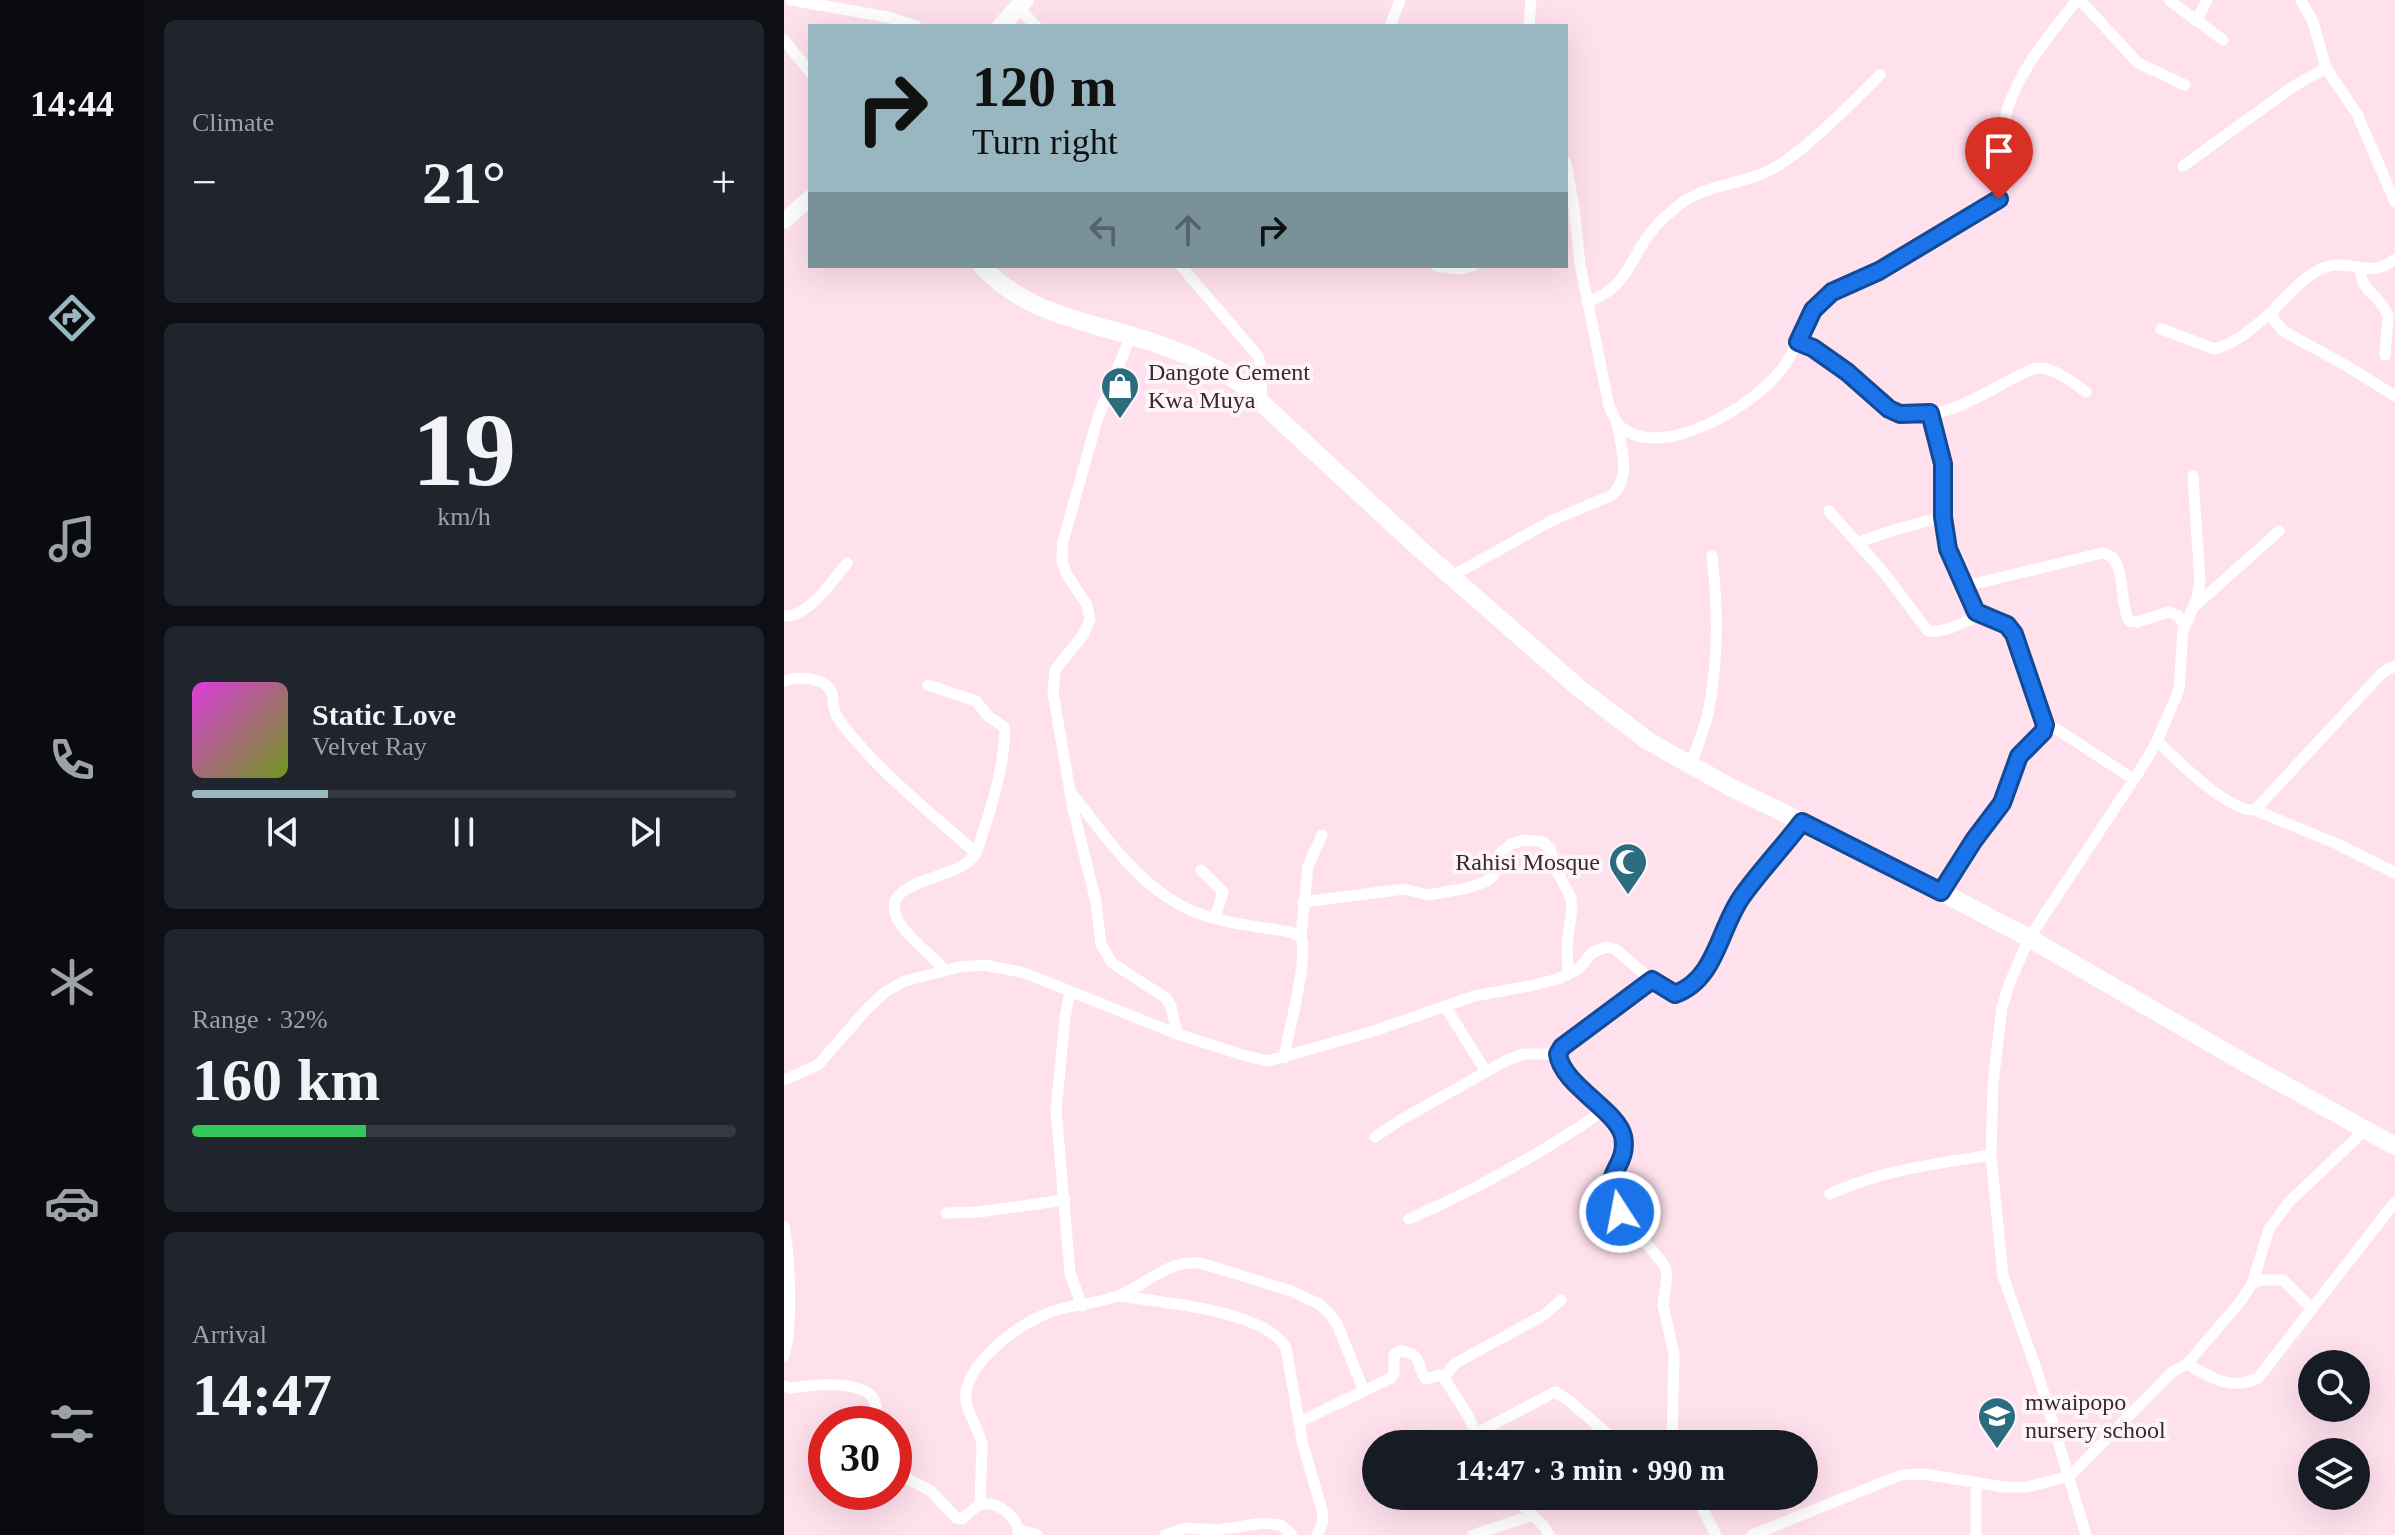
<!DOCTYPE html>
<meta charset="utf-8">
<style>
body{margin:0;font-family:Georgia,serif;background:#20242c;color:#f1f3f6;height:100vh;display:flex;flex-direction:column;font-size:30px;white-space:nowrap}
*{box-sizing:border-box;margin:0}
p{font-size:26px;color:#9ea1a6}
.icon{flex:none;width:44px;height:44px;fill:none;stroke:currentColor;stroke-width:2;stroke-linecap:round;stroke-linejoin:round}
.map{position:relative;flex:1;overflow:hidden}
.side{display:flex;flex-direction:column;gap:20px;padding:20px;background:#0d0f14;width:640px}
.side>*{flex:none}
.hud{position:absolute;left:24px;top:24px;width:760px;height:244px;border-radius:0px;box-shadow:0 8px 32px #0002;background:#98b7c0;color:#111;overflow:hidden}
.fabs{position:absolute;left:1514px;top:1350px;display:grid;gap:16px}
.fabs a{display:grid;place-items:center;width:72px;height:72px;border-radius:50%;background:#171b24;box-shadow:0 8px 32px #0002;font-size:40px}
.speed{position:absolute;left:24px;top:1406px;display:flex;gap:16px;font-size:40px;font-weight:700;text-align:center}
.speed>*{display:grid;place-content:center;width:104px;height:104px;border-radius:50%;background:#171b24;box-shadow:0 8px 32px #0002;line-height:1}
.speed .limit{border:12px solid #d22;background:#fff;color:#111}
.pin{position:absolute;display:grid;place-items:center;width:68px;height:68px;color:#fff;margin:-82px -34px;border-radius:50% 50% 50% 0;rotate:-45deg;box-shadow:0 0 8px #0007}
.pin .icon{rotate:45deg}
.me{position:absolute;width:88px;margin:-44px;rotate:349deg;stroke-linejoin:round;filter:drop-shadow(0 0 6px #0008)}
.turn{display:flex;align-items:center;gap:28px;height:168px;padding:0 32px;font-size:36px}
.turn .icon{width:104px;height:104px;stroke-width:2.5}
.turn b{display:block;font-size:56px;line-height:68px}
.lanes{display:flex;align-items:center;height:76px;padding:0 32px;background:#0003;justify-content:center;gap:40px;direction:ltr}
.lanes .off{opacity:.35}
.big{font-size:60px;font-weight:800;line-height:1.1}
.side .widget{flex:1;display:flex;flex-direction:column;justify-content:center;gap:12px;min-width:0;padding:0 28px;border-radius:12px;background:#20242c}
.side .dial{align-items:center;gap:0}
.dial b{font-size:104px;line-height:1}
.song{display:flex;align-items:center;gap:24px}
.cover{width:96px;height:96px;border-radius:12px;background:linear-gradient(135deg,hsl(300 70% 55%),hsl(80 70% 35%))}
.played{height:8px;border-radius:4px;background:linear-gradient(90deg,#98b7c0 25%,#363941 25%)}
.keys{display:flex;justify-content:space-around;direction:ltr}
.heat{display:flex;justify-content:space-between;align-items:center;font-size:44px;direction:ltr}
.charge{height:12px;border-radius:6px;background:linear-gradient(90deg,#34c759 32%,#363941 0)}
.trip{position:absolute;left:578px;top:1430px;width:456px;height:80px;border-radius:40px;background:#171b24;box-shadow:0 8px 32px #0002;font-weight:800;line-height:80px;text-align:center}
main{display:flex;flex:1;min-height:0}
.tabs{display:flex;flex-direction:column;width:144px;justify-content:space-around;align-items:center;background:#090b0e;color:#9ea1a6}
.tabs .icon{width:56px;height:56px}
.tabs .active{color:#98b7c0}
.tabs b{font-size:36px;color:#f1f3f6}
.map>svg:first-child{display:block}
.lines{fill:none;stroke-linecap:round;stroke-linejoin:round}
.street{stroke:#fff;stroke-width:11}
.secondary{stroke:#fff;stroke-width:16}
.primary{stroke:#fff;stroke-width:18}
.route-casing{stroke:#114b97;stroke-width:20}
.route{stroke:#1a73e8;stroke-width:14}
.labels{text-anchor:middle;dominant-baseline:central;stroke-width:8;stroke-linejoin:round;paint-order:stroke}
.poi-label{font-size:24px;fill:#372a30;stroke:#fdf5f9;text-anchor:start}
</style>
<main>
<nav class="tabs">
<b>14:44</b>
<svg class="icon active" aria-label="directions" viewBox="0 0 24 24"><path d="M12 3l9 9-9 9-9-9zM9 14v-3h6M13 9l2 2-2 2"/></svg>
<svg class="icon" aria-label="music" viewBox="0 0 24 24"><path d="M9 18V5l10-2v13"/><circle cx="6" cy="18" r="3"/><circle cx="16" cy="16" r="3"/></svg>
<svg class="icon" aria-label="phone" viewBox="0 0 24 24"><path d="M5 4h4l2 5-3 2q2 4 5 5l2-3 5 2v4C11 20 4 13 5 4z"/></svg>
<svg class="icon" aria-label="climate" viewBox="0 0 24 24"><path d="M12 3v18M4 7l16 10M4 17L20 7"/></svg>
<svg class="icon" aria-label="car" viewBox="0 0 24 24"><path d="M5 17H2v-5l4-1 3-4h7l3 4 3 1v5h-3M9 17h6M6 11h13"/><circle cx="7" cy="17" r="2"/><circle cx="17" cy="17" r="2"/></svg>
<svg class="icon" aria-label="filters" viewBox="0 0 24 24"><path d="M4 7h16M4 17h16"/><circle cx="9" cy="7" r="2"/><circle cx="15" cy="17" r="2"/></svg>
</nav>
<section class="side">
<div class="widget"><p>Climate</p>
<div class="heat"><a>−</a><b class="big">21°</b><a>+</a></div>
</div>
<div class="widget dial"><b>19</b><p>km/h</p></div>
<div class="widget">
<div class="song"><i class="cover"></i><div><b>Static Love</b><p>Velvet Ray</p></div></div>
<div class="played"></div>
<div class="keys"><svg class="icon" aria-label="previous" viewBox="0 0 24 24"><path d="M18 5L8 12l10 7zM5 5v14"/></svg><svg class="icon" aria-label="pause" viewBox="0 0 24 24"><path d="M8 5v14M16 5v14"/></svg><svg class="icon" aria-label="next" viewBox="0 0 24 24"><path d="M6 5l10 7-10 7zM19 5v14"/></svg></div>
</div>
<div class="widget"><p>Range · 32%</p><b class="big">160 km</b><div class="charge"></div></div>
<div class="widget"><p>Arrival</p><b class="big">14:47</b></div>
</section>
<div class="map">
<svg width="1611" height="1535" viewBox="0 0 1611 1535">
<rect width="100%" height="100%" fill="#ffe1ee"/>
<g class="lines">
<path class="street" d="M7,0L104,17L132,26
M1296,0L1354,63L1401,85
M1385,0L1439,40
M1517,0L1529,22L1542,68L1573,114L1611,202
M234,8L252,26
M1412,21L1423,0
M606,26L616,0
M745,26L747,0
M0,40L26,72
M782,163L790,208L796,264L825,406C829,413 831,422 837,427C879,462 970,405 997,370C1016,347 1020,312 1045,294C1060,284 1079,279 1095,271C1136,249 1176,224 1215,199C1241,166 1213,143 1223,110C1236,69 1267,33 1293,0
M1399,166L1510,86L1542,68
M1611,259C1586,279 1570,260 1545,266C1523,272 1507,293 1491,308L1488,317L1499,331L1561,365L1611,396
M397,266L474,356L478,370L477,401
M652,266L676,269L689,266
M1576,269C1578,294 1597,295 1604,316L1601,355
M803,302C838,290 842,270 860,242C867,230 878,219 889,210C919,182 956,187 990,168C1025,148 1066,104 1096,75
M1377,329L1431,349C1453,343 1474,324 1491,309
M347,335L314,417L279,541L278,561L283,575L303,605L306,620L299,635L271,670L269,693L289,809L312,902L317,944L328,963L382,998L387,1006L393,1034
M1014,342C1050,355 1077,386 1105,409C1149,428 1191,398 1228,379C1237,375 1248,367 1257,368C1272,369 1290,383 1302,392
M1146,413L1159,464V517L1164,549L1192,612L1223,625L1230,634L1261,725L1259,732L1235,756L1218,803L1190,840L1157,892
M1045,511L1101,574L1144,631C1162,633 1180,622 1196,615
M1075,542L1113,529L1159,517
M668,576L767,521L828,495C848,477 837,447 833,423
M1182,586L1318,553C1344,556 1334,602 1345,621L1353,622L1385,612L1394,616L1400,624
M1411,606L1495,531
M0,616C24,618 49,580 63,563
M0,681C13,677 31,677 42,685C52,693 47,704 52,714C55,721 61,728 66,734C103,778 149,815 192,853
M144,685L192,701L204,716L220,727L221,732C219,767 210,801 198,835C196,842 194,851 189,857C170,882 86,879 117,925C128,941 147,955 160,969
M1261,725L1274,730L1349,779
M1373,741C1392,759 1444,812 1471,810L1599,672L1611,666
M906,767C912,749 920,731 924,713C935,661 934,608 928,556
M287,792C322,838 359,893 416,914C444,924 477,927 507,932L517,937C525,960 504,1031 500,1058
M1471,810L1553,844L1611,873
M417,870L439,892L431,918
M519,902L620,889L644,895L684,888L703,881L709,876L714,869L717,852L727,844L740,840L759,842L766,848L771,867L787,898L788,910L783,943L784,975
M517,937L524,866L538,835
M868,980L785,1040L774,1054C778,1082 820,1106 836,1129C850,1150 822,1172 826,1193C829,1213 869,1247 881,1267L883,1277L879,1305L890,1354L888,1444
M286,991L281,1018L272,1110L286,1273L298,1306
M661,1006L701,1070
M0,1080L34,1065L82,1010L101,992L121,981L175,967L200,965L241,973L393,1034L459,1055L484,1061L590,1031L690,996L745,986L774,979L794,969L809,952L822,947L831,949L868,980L882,991L891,994L904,990L918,976L950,909L1018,822
M591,1137L615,1121L723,1060L740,1054H774
M1046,1194C1097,1170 1152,1164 1207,1155
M162,1213L195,1212L281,1200
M625,1219C693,1189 758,1153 819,1111
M0,1226C6,1258 9,1325 0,1356
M1468,1284L1485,1229L1505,1202L1581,1130
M334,1296C375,1302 481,1310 502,1348L519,1445L538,1510L539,1522L533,1535
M1403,1364L1456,1302L1468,1284L1476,1280H1499L1527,1308
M660,1378L670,1364L760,1315L777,1300
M0,1386L6,1388C26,1385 75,1379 89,1398C94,1406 93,1415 94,1424
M515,1422L607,1378L610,1373V1355L616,1351C641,1354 631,1366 642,1379L655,1375L660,1378L683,1414L698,1444
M693,1433L771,1392L784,1400L835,1444
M110,1455L124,1479L147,1491L172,1518L178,1519C184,1514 191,1506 199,1504C216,1501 235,1520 235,1535
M729,1496L759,1525L765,1535
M912,1496L932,1535
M196,1505L198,1445C196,1428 179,1410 182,1392C188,1357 243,1317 276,1309C296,1304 316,1303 336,1295C365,1283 387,1257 420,1264L507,1291L535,1304L545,1313L553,1324L579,1389
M236,1530L254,1535
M381,1535L401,1528L433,1530L480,1523L497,1525L508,1535
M689,1535L749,1515
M968,1535L1117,1475L1140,1474L1220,1487H1243L1286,1476L1388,1372L1403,1364C1427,1378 1447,1391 1474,1378L1611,1202
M1192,1535V1482
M1302,1535L1254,1374L1219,1276L1207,1155L1209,1084L1218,1007L1226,982L1245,938L1358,767L1373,741L1395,690L1399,631L1413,598L1416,582L1409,476"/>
<path class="secondary" d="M0,221L26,198"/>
<path class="primary" d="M217,26L241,0
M198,266C238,310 294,320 348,336C387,347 422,361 456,383L637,550L796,689L864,741L946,787L1098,861L1245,938L1459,1062L1611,1146"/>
</g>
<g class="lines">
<defs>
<path id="route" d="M836,1212C810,1176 846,1169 839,1136C833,1110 778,1085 774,1054L778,1047L868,980L891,994C933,979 935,927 959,895C977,870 999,847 1018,822L1157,892L1190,840L1218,803L1235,756L1259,732L1261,725L1230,634L1223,625L1192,612L1164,549L1159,517V464L1146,413L1116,414L1105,409L1063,372L1029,348L1014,342L1029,310L1048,292L1095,271L1215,199"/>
</defs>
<use href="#route" class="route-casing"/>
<use href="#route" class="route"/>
</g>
<defs>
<symbol id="shop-pin" viewBox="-11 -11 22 30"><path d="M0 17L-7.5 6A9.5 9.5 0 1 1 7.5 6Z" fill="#2b6d7f" stroke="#fdf5f9"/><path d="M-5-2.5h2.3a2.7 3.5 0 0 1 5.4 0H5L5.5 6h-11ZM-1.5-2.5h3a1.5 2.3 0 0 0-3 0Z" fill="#fff"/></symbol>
<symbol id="mosque-pin" viewBox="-11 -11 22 30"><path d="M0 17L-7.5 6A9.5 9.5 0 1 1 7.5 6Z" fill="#2b6d7f" stroke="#fdf5f9"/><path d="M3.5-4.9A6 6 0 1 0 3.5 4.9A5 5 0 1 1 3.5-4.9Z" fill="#fff"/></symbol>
<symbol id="school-pin" viewBox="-11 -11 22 30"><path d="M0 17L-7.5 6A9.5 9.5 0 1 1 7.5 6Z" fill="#2b6d7f" stroke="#fdf5f9"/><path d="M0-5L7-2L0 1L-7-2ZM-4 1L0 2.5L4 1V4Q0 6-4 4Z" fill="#fff"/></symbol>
</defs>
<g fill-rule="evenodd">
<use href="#shop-pin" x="314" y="364" width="44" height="60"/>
<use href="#mosque-pin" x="822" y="840" width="44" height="60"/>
<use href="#school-pin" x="1191" y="1394" width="44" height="60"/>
</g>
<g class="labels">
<g class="poi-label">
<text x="364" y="372">Dangote Cement<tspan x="364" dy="28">Kwa Muya</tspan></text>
<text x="816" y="862" text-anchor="end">Rahisi Mosque</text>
<text x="1241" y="1402">mwaipopo<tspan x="1241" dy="28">nursery school</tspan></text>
</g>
</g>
</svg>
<div class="fabs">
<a><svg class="icon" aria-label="search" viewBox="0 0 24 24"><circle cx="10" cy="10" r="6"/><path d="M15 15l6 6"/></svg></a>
<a><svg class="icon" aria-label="layers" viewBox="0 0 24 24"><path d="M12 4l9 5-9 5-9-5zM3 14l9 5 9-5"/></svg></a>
</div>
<div class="speed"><div class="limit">30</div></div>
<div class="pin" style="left:1215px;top:199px;background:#d93025"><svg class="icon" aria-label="arrive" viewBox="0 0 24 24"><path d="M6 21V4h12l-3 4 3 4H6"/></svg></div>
<svg class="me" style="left:836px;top:1212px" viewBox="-20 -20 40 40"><circle r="17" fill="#1a73e8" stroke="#fff" stroke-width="3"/><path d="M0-11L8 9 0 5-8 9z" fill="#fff"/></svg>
<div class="trip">14:47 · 3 min · 990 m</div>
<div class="hud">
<div class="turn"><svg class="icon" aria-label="right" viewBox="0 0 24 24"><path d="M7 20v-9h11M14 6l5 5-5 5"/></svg><div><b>120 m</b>Turn right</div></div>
<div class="lanes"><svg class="icon off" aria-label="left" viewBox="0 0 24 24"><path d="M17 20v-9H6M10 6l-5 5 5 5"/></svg><svg class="icon off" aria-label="ahead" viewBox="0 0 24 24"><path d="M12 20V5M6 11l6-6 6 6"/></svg><svg class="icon" aria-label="right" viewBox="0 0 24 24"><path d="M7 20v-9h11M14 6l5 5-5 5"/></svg></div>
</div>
</div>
</main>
